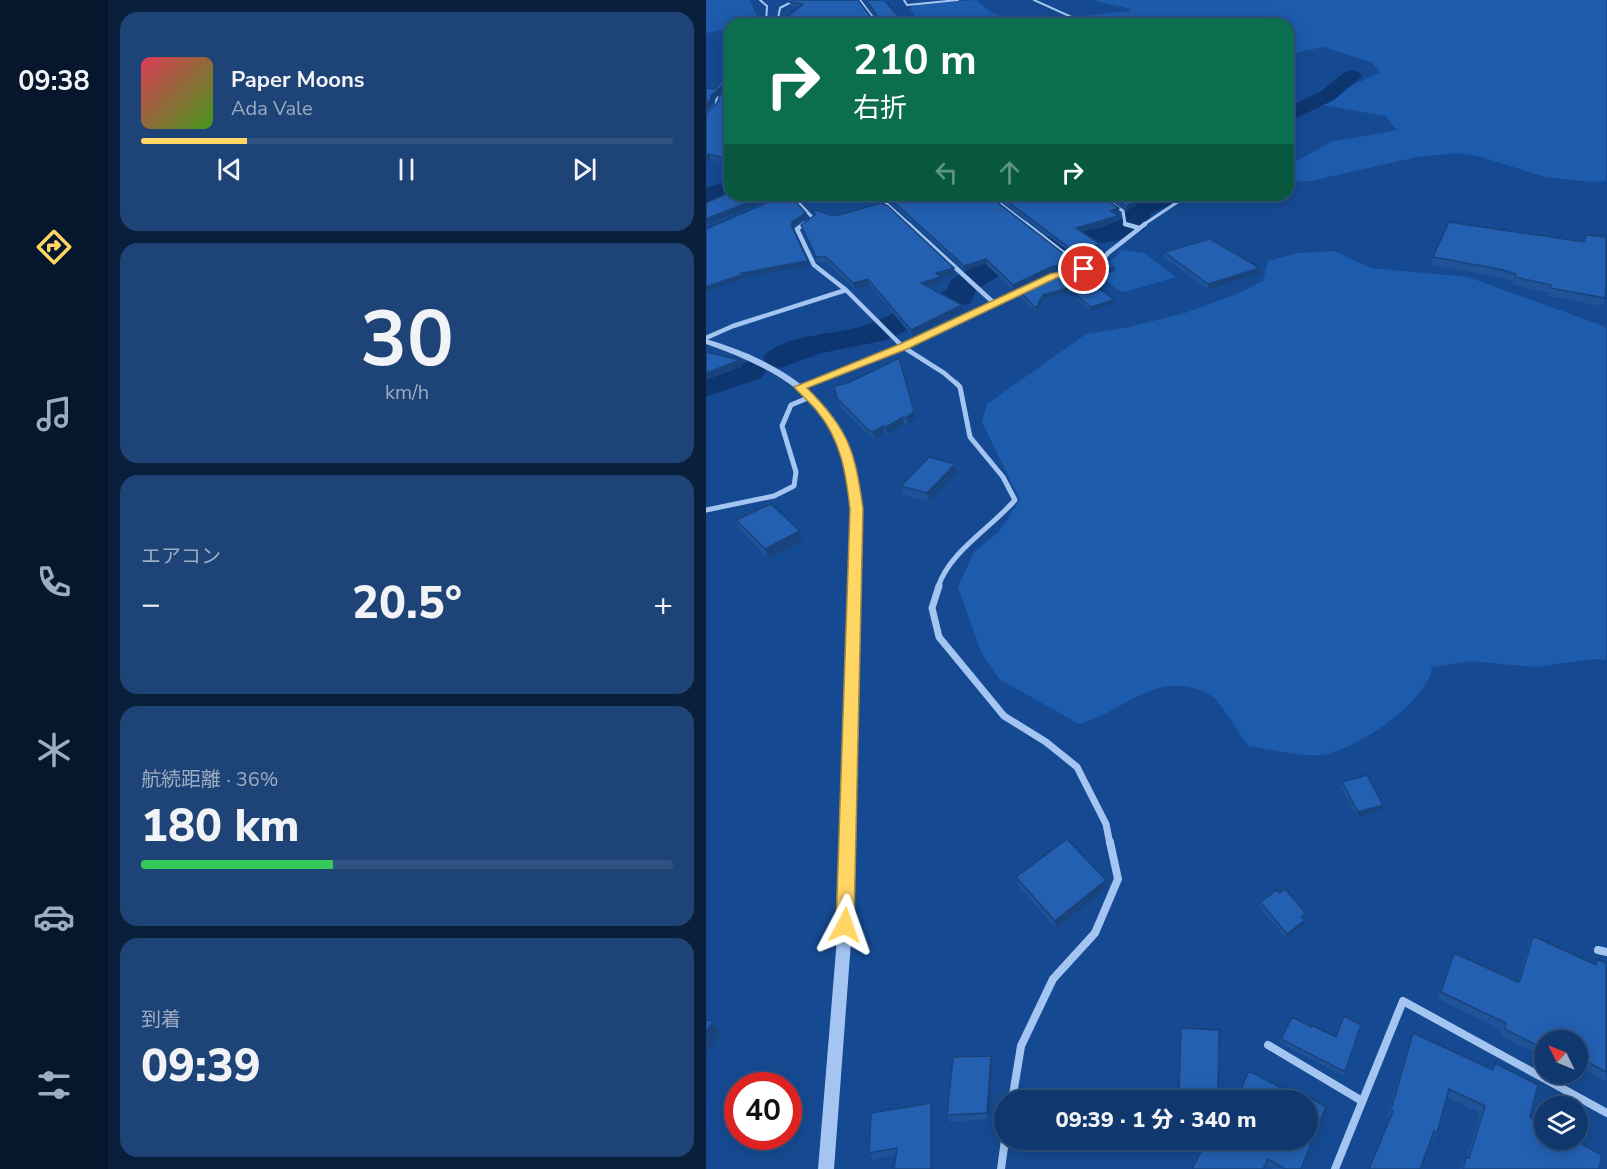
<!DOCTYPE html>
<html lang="ja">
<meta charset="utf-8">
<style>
body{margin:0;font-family:"Nunito Sans","Noto Sans JP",sans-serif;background:#1e4376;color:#f1f3f6;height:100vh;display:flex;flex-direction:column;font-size:22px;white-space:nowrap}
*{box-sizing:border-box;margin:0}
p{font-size:20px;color:#9cacc2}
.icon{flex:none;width:33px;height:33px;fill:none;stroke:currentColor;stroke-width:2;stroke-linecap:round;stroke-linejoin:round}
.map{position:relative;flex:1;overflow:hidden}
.panel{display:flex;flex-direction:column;gap:12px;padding:12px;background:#091f3c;width:598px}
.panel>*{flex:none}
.top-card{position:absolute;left:18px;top:18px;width:570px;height:183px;border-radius:18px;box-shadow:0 3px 15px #0003,0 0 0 2px #305281;background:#0b6e4f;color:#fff;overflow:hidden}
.needle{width:39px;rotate:313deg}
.controls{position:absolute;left:828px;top:1030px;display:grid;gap:12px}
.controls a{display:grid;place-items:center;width:54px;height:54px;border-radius:50%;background:#10386e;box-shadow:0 3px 15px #0003,0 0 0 2px #305281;font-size:30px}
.speed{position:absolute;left:18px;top:1072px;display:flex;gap:12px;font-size:30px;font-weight:700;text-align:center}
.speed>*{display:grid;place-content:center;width:78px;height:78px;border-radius:50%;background:#10386e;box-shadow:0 3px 15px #0003,0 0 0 2px #305281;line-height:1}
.speed .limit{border:9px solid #d22;background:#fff;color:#111}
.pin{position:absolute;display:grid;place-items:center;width:51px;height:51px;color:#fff;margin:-26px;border:3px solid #fff;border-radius:50%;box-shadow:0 2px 6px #0007}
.me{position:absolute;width:66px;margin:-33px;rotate:4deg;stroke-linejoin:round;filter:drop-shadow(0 0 4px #0008)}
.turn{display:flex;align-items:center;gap:21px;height:126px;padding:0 30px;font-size:27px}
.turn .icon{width:78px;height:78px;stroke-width:2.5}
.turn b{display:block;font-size:42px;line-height:51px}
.lanes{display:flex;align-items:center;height:57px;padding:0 30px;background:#0003;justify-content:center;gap:30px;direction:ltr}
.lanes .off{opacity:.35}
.big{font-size:45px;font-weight:800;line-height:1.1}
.panel .tile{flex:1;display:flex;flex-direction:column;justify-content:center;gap:9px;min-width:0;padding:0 21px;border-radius:18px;background:#1e4376}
.panel .dial{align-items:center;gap:0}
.dial b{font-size:78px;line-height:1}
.song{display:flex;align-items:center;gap:18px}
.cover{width:72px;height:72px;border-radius:9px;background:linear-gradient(135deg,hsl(350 70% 55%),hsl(100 70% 35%))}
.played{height:6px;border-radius:3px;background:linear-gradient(90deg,#ffd564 20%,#305281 20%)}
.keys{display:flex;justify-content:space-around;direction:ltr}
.heat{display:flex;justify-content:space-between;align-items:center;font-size:33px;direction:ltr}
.charge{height:9px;border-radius:4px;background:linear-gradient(90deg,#34c759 36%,#305281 0)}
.trip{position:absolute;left:288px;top:1090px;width:324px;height:60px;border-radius:30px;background:#10386e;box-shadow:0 3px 15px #0003,0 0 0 2px #305281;font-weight:800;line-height:60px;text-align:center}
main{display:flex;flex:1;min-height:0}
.tab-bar{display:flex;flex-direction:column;width:108px;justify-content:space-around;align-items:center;background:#06162c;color:#9cacc2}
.tab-bar .icon{width:42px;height:42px}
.tab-bar .current{color:#ffd564}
.tab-bar b{font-size:27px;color:#f1f3f6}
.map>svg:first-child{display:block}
.green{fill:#1d5bac}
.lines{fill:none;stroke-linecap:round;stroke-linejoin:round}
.river{fill:#0d356f;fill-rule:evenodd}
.minor-far5{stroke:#a4c5f1;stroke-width:2}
.minor-far4{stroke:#a4c5f1;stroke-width:3}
.minor-far3{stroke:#a4c5f1;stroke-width:4.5}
.minor-far2{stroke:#a4c5f1;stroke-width:5}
.minor-far1{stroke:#a4c5f1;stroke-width:7}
.minor{stroke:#a4c5f1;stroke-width:8}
.tertiary{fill:#a4c5f1;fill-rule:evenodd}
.wall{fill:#1e5398}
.shaded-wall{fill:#18437c}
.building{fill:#2360b1;stroke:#18437c;stroke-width:1.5}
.route{fill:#ffd564;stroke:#a68a41;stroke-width:1.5}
</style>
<main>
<nav class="tab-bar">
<b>09:38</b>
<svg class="icon current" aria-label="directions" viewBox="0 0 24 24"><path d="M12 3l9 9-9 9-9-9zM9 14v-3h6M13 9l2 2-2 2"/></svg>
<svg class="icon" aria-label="music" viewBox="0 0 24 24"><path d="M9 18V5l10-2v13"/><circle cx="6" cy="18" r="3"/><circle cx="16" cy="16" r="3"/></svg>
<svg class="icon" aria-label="phone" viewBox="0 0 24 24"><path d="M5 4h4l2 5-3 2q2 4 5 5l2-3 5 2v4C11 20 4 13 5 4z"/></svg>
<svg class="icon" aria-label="climate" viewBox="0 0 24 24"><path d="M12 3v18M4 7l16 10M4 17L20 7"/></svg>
<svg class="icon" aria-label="car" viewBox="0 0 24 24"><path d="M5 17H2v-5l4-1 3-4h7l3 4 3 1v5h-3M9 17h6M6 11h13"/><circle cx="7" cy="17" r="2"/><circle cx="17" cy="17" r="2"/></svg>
<svg class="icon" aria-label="filters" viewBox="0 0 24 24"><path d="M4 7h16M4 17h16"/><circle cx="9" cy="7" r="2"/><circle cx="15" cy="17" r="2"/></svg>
</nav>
<section class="panel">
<div class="tile">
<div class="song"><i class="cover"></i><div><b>Paper Moons</b><p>Ada Vale</p></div></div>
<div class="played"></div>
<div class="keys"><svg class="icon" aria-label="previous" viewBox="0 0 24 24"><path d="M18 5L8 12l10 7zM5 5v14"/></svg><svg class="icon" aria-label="pause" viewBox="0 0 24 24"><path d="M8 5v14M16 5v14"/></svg><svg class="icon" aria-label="next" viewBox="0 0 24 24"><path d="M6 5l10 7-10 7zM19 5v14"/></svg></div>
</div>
<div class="tile dial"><b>30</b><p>km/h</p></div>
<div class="tile"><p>エアコン</p>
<div class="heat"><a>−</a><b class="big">20.5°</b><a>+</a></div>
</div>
<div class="tile"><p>航続距離 · 36%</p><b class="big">180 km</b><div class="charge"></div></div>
<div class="tile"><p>到着</p><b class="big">09:39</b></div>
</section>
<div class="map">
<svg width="901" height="1169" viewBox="0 0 901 1169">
<rect width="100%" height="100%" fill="#154a92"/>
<path class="green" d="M0,0H44L54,24H24V29L0,33Z
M270,0L284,11L310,24H214L204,8L209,5Z
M386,0H900V181L884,182L839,177L772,156L751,153L711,157L605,181L582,182V166L625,142L691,130L679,116L616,105L614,101L674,72L665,62L617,47L582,54V24H560L528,16L502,24H399L375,16L423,11L424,9Z
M418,250L438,253L470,277L419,292L413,291L391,273L414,253L411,251Z
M628,251L665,268L762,277L900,327V660L887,659L829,667L765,661L726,667C722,702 649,751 615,755C594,757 563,749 542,746C532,732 522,713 510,700C497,686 467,682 449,689C422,698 402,716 373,724L293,679L275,652L252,587L268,552L293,532L314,500L276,422L281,404L380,334L423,327L479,313L533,293L557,281L562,261L592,253Z"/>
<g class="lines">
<path class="river" d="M646,70L653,72L656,76L628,100L582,122V107L614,92L639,72Z
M24,180V195H29L0,205V188Z
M444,195H478L474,200L445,214L439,229L413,240L343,253L304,269L270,290L265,303L239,311L181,340L116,353L74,368L62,365L57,358C75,333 136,335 163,324C189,314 212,299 240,291L245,280L284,257L326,240L396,227L417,218L424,204Z
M43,361L55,364L60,371L55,378L0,397V375Z"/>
<path class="minor-far5" d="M54,0L61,6L60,24
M154,0L172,24
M198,0L201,5L252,0
M328,0L381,24
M71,24L74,8L89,0
M350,24L370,20
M10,100L24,88"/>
<path class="minor-far4" d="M0,115L10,105L12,98
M85,195L107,218L96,225
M171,195L204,225
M283,195L322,225
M393,195L417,211L419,224L424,225
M437,225L482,195"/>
<path class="minor-far3" d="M98,224L91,229L108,265L140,290L197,347L238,373L252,385
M202,224L289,304
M320,224L378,269
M419,224L433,228
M0,338L27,326L140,290
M99,385L197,347L347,276L393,264L402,253L439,224"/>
<path class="minor-far2" d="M94,387L103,383
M0,510L68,496L88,486L90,472L76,426L85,405L104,397
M232,587C244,551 285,528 309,500L297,477L264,437L254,387L250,383"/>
<path class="minor-far1" d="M233,586L226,608L233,637L298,716L340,742L371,767L400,824L404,844"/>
<path class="minor" d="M892,950L901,952
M562,1045L656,1101
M306,1101L315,1046L347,979L389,933L412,879L404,842
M295,1169L299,1140
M629,1169L697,1001L901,1113"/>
<path class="tertiary" d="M0,339C56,355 121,388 143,446C151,466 152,488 155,509L148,902L128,1169H112L134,902L145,509C143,488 142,466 134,446C113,389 53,363 0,344Z"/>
</g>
<path class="wall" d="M88,0L168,24L93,7L85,6L84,2Z
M158,0H178L195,22L175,24Z
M11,103L18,163L4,159L0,161V114Z
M179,195H282L367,261V266L345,272L307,290L280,264L259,270L190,207V204Z
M288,195H383L413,213L409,214L412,221L375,231L394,248L387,251L392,254V258L390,260L378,263Z
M402,195H418L430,202V206L421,210L402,196Z
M743,222L899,298L896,306L842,296L843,293L807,285L808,282L791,277L725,265L727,257Z
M95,225L249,273L235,278L236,283L222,287L256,305L257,311L206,336L163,284L149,289L121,263L112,262L97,230Z
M458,252L554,268V273L502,290L458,257Z
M409,271L381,279L408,304L385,311L363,292L337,299L331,312L314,297V292Z
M128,386L208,411L210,418L202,425L198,424L181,435L178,433L169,439L163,436L133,405Z
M250,473L223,502L197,495L195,486Z
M30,520L97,541L62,558L33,529Z
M636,782L676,810L651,817L635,786Z
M310,877L400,880L401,888L350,929L312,885Z
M554,902L600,918L597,919L598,925L580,938L553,907Z
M827,936L888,964L891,959L900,963V1079L899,1081L872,1066V1041H838V1057L795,1036L796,1030L732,999L745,960L748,953L812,982L823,943Z
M655,1025L638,1076L574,1043L575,1039L605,1027L630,1037Z
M707,1033L785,1070L789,1063L824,1117L893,1169H754L756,1163L761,1157L774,1113L741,1097L731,1133L727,1140L681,1116L704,1040Z
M475,1036L512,1091V1098L473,1096Z
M285,1056L287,1063L283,1119L244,1122L241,1115Z
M585,1093L596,1169H567L512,1140Z
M228,1110V1169H188L190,1155L167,1159L163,1153Z"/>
<path class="shaded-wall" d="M195,19V22L175,24V21Z
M168,21V24H146L148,23Z
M21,81L22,85L7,100V103L0,110V104L5,96Z
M3,154L4,159L0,161V155Z
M24,154V159L18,163L17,158Z
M61,195H74L0,224V219Z
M430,202V206L421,210L420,206Z
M413,208V213L405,216V211Z
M100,213L101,217L88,225L87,229L85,225L87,221Z
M412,216V221L370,233V228Z
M394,244V248L383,252V247Z
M392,254V258L390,260L378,263V259Z
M280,259V264L259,270L258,266Z
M102,261L103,266L39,277V278L0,292V287L36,273Z
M367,261V266L345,272L307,290V285L345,267Z
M408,267L409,271L378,280L377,275Z
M248,268L249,273L235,278L236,283L216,288L215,283L230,273Z
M554,268V273L502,290V284Z
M162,279L163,284L149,289L147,283Z
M362,288L363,292L337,299L331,312L330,308L337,295Z
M408,300V304L385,311V307Z
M256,305L257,311L206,336L205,330Z
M34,360L36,367L0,380V373Z
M208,411L210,418L202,425L200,418Z
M197,417L198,424L181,435L180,427Z
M177,426L178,433L169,439L167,432Z
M249,464L250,473L223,502L221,493Z
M94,531L97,541L62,558L59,549Z
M677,805L676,810L651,817L652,812Z
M400,880L401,888L350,929L349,921Z
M599,920L598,925L580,938L581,934Z
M7,1022L15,1033L0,1053V1032Z
M285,1056L287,1063L283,1119L281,1113Z
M225,1103L228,1110V1169H225Z"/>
<path class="building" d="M88,0H152L168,21L146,24H76V21L97,4L84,2Z
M160,0H178L195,19L175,21Z
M24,71V82L21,81L5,96V99L0,104V88L9,89Z
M24,87V154L17,158L3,154L0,155V114L11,103L14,95Z
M24,192V195H61L0,219V203Z
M184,195H282L367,261L345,267L307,285L280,259L258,266L189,203L190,201Z
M293,195H393L413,208L405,211L412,216L370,228L394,244L383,247L392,254L390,255L378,259Z
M405,195H418L430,202L420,206Z
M74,197L91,203L100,213L87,221L85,225L102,261L36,273L38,274L0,287V229Z
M176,203L182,206L248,268L230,273L235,277L215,283L256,305L205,330L162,279L147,283L120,257H110L95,225L109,215L107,209L124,215H133Z
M743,222L878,242L880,235L900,237V285L899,298L844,288L845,285L809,277L810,274L793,269L727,257Z
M504,239L554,268L502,284L458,252Z
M399,260L408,267L377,275L408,300L385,307L362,288L337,295L330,308L314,292L348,276L379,269L395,264Z
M0,352L34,360L0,373Z
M193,358L208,411L200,418L197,417L180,427L177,426L167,432L161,429L131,398L128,386L142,383Z
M223,457L249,464L221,493L195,486Z
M65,504L94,531L59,549L30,520Z
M661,775L677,805L652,812L636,782Z
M361,839L400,880L349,921L310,877Z
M579,889L600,913L595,917L599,920L581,934L554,902L571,890L574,893Z
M827,936L890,965L891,959L900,963V1072L872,1057V1041H838V1049L799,1029L800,1023L735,992L748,953L812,982L814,980Z
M638,1016L655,1025L639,1072L575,1039L586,1017L605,1027V1025L630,1037Z
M0,1019L7,1022L0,1032Z
M475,1028L513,1030L512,1091L473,1089Z
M707,1033L787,1070L789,1063L832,1085L824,1117L838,1125V1140H868L896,1155L893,1169H757L760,1157L763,1158L779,1106L743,1089L731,1133L728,1131L714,1169H663L687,1111L685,1110Z
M285,1056L281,1113L241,1115L247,1057Z
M543,1071L585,1093L587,1088L620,1107L595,1169H579L562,1159L557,1169H486L501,1140H602V1101H530Z
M225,1103V1169H188L191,1148L163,1153L165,1113Z"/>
<path class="route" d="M378,267L383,269L381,271L350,278L201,349L101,388C143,430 149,451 157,509L148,925L145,931L139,933L132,931L130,925L144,509C140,473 135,440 111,411C104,402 95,395 88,387L194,344L344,274Z"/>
</svg>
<div class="controls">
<a><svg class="needle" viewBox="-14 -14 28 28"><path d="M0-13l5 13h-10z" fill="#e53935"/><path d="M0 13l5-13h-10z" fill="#9cacc2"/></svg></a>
<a><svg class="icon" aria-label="layers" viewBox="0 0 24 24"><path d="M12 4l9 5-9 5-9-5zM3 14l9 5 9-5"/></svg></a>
</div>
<div class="speed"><div class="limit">40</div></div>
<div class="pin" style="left:378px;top:269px;background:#d93025"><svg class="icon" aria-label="arrive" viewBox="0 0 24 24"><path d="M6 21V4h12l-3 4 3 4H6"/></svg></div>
<svg class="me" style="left:139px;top:925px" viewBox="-20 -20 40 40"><path d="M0-17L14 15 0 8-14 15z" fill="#ffd564" stroke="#fff" stroke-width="4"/></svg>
<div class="trip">09:39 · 1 分 · 340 m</div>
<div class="top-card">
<div class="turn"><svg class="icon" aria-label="right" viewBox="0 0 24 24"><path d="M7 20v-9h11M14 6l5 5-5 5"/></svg><div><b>210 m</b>右折</div></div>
<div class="lanes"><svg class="icon off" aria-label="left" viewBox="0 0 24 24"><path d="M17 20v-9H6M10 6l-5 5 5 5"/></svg><svg class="icon off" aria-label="ahead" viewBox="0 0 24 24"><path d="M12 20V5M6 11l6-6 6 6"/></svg><svg class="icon" aria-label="right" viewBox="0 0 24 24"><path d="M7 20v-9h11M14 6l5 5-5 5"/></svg></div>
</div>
</div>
</main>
